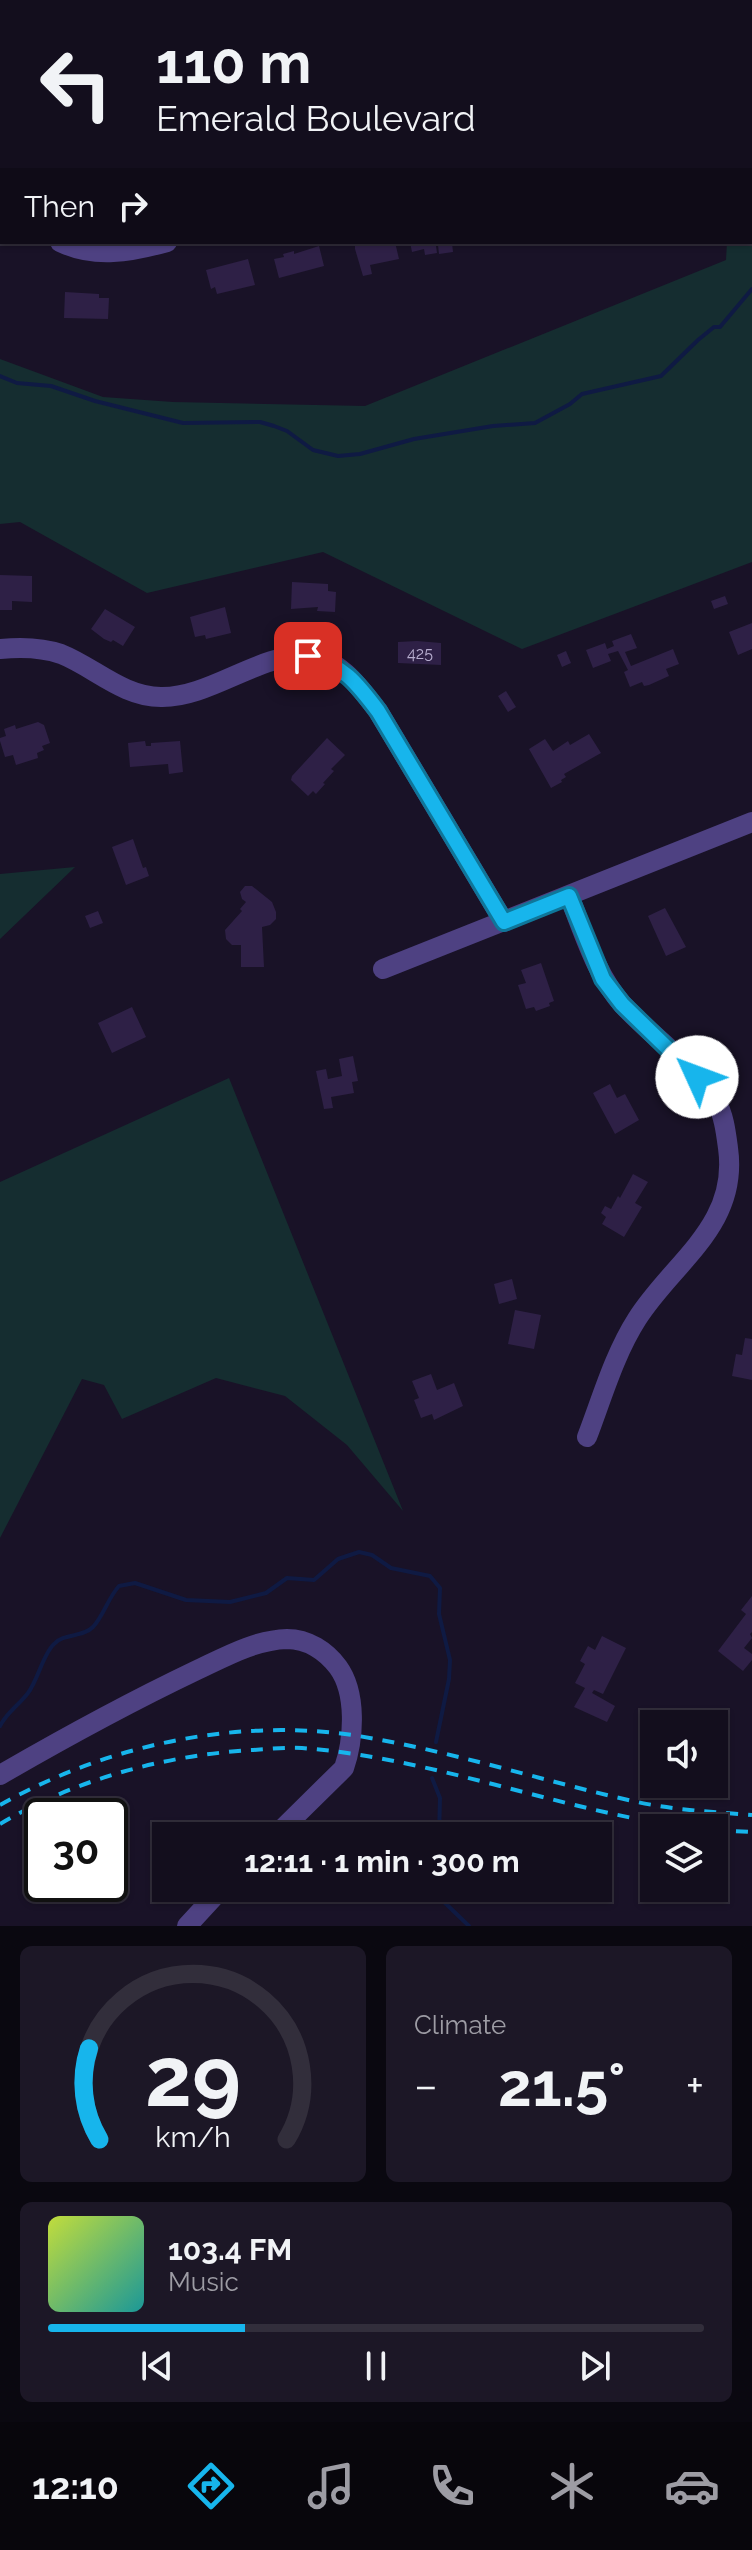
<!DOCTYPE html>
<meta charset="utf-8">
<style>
body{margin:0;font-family:Raleway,sans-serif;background:#1c1726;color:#f1f3f6;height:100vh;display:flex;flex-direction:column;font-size:30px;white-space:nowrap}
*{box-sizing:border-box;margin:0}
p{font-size:26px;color:#9d9ca4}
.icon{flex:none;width:44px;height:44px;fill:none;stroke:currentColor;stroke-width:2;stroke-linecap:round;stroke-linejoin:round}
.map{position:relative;height:1926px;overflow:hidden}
.panel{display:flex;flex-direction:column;gap:20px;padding:20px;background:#0a0810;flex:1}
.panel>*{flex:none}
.banner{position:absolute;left:0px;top:0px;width:752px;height:244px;box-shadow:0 2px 6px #0004,0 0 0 2px #322e3b;background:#130e1d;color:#f1f3f6;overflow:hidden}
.controls{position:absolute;left:640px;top:1710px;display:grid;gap:16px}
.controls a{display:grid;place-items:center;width:88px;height:88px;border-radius:0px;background:#130e1d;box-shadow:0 2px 6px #0004,0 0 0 2px #322e3b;font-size:40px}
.speed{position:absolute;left:24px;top:1798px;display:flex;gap:16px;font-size:40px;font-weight:700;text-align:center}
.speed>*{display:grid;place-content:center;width:104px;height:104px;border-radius:50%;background:#130e1d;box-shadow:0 2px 6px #0004,0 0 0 2px #322e3b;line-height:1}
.speed .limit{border:4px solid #111;border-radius:12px;background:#fff;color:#111}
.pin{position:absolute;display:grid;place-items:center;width:68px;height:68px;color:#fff;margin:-34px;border-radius:16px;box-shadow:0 4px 12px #0006}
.me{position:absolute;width:88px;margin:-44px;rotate:313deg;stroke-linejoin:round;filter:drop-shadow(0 0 6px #0008)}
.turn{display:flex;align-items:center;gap:28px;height:168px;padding:0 24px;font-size:36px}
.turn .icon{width:104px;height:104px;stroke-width:2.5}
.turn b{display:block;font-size:56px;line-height:68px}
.then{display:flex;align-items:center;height:76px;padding:0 24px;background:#0003;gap:16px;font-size:30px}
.big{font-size:60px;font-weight:700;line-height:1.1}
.panel .tile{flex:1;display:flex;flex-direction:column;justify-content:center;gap:12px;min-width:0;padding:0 28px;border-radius:12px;background:#1c1726}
.panel .dial{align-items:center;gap:0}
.dial svg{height:208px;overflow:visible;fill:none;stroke:#322e3b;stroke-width:7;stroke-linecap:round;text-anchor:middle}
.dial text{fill:#f1f3f6;stroke:none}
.song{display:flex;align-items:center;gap:24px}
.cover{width:96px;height:96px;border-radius:12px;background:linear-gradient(135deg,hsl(70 70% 55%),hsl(180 70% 35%))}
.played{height:8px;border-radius:4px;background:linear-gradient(90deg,#17b5ec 30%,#322e3b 30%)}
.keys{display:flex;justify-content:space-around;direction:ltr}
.heat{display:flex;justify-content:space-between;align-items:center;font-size:44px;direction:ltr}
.panel .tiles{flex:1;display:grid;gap:20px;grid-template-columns:1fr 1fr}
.tile:last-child{grid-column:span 2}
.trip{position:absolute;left:152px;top:1822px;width:460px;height:80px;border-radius:0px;background:#130e1d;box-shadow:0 2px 6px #0004,0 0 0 2px #322e3b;font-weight:700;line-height:80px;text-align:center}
.tab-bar{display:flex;height:128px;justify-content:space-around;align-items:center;background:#08060c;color:#9d9ca4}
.tab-bar .icon{width:56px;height:56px}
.tab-bar .on{color:#17b5ec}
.tab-bar b{font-size:36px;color:#f1f3f6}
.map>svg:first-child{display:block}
.green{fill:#152d30}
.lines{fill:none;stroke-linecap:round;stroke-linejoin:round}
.stream{stroke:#0f1a43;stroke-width:4}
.building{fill:#2e2046}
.minor{stroke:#4e4182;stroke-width:20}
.rail{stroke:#17b5ec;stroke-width:4;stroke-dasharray:12 10;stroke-linecap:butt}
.route-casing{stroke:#0f7699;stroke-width:20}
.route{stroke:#17b5ec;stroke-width:14}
.labels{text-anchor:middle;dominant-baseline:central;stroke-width:8;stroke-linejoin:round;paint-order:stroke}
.number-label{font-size:16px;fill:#b6acce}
</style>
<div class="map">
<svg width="752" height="1926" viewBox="0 0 752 1926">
<rect width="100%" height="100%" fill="#191227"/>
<path class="green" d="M752,98V562L522,649L323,552L147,593L20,522L0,524V359L103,397L173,402L365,406L726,260L727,242H750Z
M75,867L0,939V874Z
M229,1078L403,1511L347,1445L285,1396L216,1378L122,1419L104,1385L82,1379L0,1538V1182Z"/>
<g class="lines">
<path class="stream" d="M0,376L17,383L51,386L95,401L183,423L260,422L274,426L287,431L313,450L338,456L360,454L414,439L493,426L535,423L570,404L582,394L661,376L698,340L714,327H720L752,289
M0,1726C7,1712 19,1705 28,1693C38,1680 43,1654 54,1644C64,1633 82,1638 93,1627C104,1615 108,1598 119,1586L135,1583L186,1600L230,1602L266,1593L287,1578L314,1580L338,1559L359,1552L372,1555L391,1568L430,1576L440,1588L439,1614L450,1660L449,1679L436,1742
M432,1778L440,1798L439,1836
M435,1888L444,1902L469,1926"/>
</g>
<path class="building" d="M355,242H395L399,259L370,265L372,274L363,276L355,249Z
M410,242L452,243L453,252L439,254L438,245L436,246L437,253L425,255L424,249L412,252Z
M319,246L324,266L279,278L274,259L284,257L283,254L294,251V254Z
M248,259L255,285L217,294L215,287L211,289L206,270Z
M65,292L99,294V298H109L108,319L64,318Z
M0,575L32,576V602L12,601V610H0Z
M292,582L328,584V591L336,592L335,612L317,611L318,607L291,609Z
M725,596L728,604L714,609L711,601Z
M225,607L231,633L206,639L205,635L195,637L190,617Z
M105,609L135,627L123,646L113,640L111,642L104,639L91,629Z
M752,623V649L738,655L729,632Z
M631,634L637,648L625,652L631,666L673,649L679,664L666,669L669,676L649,685L644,686L642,682L630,687L624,672L628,670L618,651L608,654L611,661L593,668L586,650L605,643L607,649L614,646L612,641Z
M417,641L441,643V665L398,663V642Z
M566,651L571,663L562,667L557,655Z
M506,691L516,707L508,712L498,696Z
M38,722L44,725L50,743L42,746L44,750L37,753L38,758L16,765L13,755L5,757L0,741V738L6,736L4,729L15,725L16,729Z
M589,734L601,753L564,774L566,777L561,780L562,782L551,788L529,749L545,739L553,751L568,741L570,745Z
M327,738L345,755L331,769L334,771L323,783L325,784L316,794L313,791L308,796L291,780L292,776Z
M145,741L146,746H151V743L180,741L183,772L169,774L168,764L130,767L128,743Z
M133,839L143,868L146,867L149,876L126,885L112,847Z
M245,886H252L272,902L276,912V919L270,925L262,927L264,967H241V945H232L226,939L225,930L242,911L240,909L246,902L242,899L240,892Z
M665,908L686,947L666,956L648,916Z
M98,911L103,923L90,928L85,916Z
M541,963L554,1001L549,1003L550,1006L536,1011L534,1007L526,1009L518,985L526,983L521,970Z
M132,1007L146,1037L112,1053L98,1023Z
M353,1056L358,1081L352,1082L354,1093L331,1097L333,1108L324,1109L316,1071L326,1069L328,1079L342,1076L339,1059Z
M610,1084L617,1098L625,1094L639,1120L615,1134L593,1093Z
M633,1174L648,1182L635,1203L642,1207L624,1237L602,1224L606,1217L601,1213L605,1206L611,1209L618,1196L620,1198Z
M512,1279L517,1299L499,1304L494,1284Z
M515,1310L541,1315L534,1349L508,1344Z
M745,1338L752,1339V1380L732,1376L736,1354L742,1355Z
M431,1374L437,1390L454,1383L463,1406L434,1420L432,1414L421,1418L414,1400L419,1398L412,1381Z
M752,1596V1632L750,1634L752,1638L744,1648L752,1654V1660L743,1671L718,1651L746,1614L741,1610Z
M602,1636L626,1648L603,1694L594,1690L592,1693L615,1706L607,1722L574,1707L585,1688L575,1683L585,1664L580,1661L588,1646L595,1650Z"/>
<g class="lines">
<path class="minor" d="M173,0L174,2
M418,0L419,2
M665,0V2
M0,198L2,199
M60,242C95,259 131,252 167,242
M0,649C20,647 41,647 61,654C94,667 123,697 161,697C210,698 261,652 308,656C341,659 360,688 378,711L504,922
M569,896C584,933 596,975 623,1005C651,1036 695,1065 716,1101C724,1115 726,1133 728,1148C739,1226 673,1262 637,1319C614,1355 602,1398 587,1437
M383,969L752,822
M0,1775C64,1738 128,1703 195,1671C223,1658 254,1640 287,1639C308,1639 326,1651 338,1667C357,1693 354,1739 344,1768L275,1836
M187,1926L222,1888"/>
<path class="rail" d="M0,1805C105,1746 232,1718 352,1735C449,1750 542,1781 637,1802C675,1810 713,1812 752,1815
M0,1824C76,1779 165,1755 253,1750C269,1749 286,1747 302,1748C435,1758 561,1811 692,1828
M714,1830L752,1832"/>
</g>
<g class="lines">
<defs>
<path id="route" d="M308,656C343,665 357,683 378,711L504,922L569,896L603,979L622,1004L697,1077"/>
</defs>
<use href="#route" class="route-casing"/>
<use href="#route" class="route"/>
</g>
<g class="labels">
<g class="number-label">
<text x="420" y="653">425</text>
</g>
</g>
</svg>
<div class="controls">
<a><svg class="icon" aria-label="sound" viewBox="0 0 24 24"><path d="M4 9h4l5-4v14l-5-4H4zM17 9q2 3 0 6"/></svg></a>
<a><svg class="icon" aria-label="layers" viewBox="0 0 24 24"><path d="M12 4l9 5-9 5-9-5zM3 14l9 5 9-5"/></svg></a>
</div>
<div class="speed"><div class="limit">30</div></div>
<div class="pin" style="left:308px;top:656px;background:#d93025"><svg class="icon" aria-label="arrive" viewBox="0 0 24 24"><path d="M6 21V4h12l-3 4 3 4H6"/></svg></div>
<svg class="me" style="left:697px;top:1077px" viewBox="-20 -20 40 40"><circle r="19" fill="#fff"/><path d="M0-13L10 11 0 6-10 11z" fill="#17b5ec"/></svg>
<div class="trip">12:11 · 1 min · 300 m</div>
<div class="banner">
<div class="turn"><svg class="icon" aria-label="left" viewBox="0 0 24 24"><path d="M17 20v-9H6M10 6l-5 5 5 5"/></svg><div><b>110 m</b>Emerald Boulevard</div></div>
<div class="then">Then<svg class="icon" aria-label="right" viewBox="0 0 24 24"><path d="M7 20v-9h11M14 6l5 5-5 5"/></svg></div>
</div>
</div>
<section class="panel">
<div class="tiles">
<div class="tile dial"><svg viewBox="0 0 100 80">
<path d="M14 69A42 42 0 1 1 86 69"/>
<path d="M14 69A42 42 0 0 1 10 34" stroke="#17b5ec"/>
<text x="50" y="56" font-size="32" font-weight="700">29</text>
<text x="50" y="72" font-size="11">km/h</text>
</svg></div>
<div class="tile"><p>Climate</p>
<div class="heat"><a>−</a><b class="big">21.5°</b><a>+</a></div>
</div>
<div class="tile">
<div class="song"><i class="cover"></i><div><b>103.4 FM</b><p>Music</p></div></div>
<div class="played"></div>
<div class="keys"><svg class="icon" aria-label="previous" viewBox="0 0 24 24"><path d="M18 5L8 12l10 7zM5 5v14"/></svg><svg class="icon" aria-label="pause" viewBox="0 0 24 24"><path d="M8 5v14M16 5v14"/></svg><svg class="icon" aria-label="next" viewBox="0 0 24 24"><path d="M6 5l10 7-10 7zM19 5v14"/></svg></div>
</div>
</div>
</section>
<nav class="tab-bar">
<b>12:10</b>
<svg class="icon on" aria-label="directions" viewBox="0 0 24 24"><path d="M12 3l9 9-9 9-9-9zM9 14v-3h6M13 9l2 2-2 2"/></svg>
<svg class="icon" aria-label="music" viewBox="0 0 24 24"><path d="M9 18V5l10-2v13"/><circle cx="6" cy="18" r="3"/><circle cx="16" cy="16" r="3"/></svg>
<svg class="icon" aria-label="phone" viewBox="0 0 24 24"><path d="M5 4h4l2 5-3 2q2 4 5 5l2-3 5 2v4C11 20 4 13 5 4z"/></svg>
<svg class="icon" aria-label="climate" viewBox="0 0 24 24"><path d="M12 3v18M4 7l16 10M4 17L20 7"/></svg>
<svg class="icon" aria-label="car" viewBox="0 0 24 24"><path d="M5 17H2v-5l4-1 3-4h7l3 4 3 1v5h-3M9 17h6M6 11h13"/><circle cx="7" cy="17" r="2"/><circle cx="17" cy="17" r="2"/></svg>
</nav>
